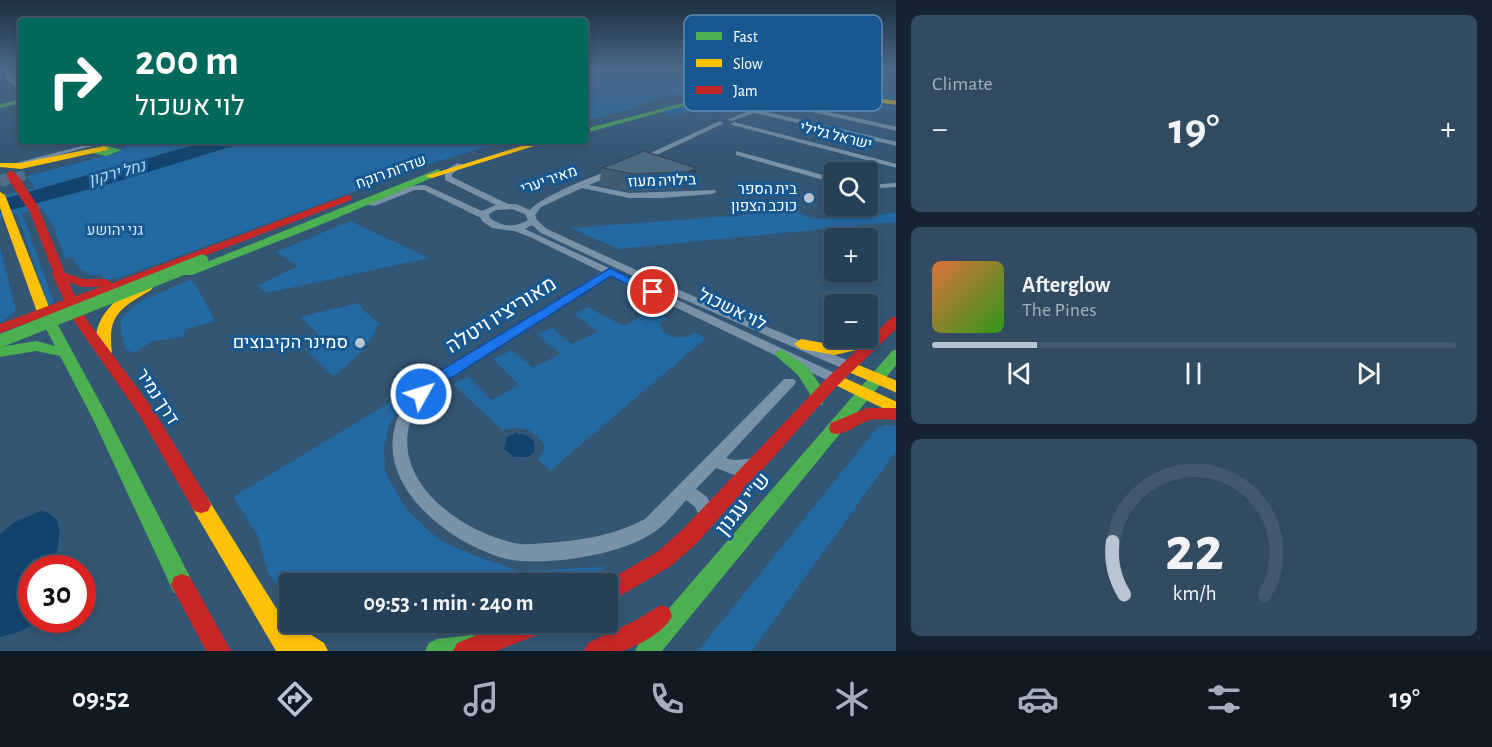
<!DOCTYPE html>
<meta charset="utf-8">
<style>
body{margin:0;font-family:"Alegreya Sans",Heebo,sans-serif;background:#324b61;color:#f1f3f6;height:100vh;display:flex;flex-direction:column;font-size:22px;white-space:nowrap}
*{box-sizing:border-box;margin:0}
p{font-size:20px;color:#a4afba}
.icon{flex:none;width:33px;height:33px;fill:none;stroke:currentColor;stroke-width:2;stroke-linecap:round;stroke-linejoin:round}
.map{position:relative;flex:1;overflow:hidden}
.panel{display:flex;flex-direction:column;gap:15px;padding:15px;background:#152330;width:596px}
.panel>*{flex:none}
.top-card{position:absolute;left:18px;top:18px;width:570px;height:126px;border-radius:6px;box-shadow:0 3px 9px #0003,0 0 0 2px #42596e;background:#00695c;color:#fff;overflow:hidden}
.tools{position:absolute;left:824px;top:162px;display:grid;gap:12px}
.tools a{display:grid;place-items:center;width:54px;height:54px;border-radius:6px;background:#264058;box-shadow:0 3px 9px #0003,0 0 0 2px #42596e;font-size:30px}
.speed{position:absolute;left:18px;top:555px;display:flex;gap:12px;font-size:30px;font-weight:700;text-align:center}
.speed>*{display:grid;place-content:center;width:78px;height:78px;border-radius:50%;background:#264058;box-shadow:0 3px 9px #0003,0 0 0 2px #42596e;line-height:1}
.speed .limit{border:9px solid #d22;background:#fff;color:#111}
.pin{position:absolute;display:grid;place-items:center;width:51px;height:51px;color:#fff;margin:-26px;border:3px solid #fff;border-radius:50%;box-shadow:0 2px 6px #0007}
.me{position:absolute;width:66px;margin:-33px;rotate:51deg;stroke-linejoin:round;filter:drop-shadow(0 0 4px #0008)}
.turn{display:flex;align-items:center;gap:21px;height:126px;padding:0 18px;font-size:27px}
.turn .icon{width:78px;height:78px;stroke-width:2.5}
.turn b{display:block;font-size:42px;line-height:51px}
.big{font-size:45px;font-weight:700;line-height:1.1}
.panel .tile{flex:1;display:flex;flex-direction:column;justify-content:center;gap:9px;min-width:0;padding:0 21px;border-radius:9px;background:#324b61}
.panel .dial{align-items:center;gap:0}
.dial svg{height:156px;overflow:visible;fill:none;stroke:#42596e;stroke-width:7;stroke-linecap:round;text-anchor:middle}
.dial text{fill:#f1f3f6;stroke:none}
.song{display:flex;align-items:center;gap:18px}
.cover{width:72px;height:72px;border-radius:9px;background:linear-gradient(135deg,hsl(20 70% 55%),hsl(110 70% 35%))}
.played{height:6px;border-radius:3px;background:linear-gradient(90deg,#b8c4cf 20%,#42596e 20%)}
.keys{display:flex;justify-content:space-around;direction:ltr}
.heat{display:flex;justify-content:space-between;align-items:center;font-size:33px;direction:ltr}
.trip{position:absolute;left:279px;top:573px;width:339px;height:60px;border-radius:6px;background:#264058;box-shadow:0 3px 9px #0003,0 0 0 2px #42596e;font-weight:700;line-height:60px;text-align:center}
.tab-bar{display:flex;height:96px;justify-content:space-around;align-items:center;background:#0f1a23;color:#a4afba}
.tab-bar .icon{width:42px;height:42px}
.tab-bar .on{color:#b8c4cf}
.tab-bar b{font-size:27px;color:#f1f3f6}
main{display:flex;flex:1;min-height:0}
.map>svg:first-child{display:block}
.green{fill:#2369a2}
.water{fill:#12436e}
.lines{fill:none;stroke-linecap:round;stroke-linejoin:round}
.secondary-tunnel-far1{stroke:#526f8a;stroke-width:10;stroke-dasharray:10 4.5;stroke-linecap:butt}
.secondary-tunnel{stroke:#526f8a;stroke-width:12;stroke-dasharray:12 6;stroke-linecap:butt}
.street{fill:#7a92a8;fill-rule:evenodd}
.fast{fill:#4caf50;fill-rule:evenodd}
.slow{fill:#ffc107;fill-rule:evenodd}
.jam{fill:#c62828;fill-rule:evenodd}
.fast-bridge{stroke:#4caf50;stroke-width:13}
.jam-bridge-far1{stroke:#c62828;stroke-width:8}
.jam-bridge{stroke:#c62828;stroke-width:10}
.wall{fill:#425b71}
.shaded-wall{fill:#364a5c}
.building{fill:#4d6a83;stroke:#364a5c;stroke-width:1.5}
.route{fill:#1a73e8;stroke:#114b97;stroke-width:1.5}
.poi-dot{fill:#b8c4cf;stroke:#185890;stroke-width:2}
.labels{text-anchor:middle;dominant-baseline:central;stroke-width:6;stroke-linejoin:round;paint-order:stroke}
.far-street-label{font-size:15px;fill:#fff;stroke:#185890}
.far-poi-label{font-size:15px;fill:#fff;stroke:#185890;text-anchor:end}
.far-park-label{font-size:15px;fill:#cbe6fb;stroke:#185890}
.far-water-label{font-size:16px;font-style:italic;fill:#b1d8f6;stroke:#185890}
.street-label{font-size:18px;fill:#fff;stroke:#185890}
.poi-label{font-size:18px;fill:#fff;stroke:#185890;text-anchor:end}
.near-street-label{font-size:21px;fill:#fff;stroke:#185890}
.key{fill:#185890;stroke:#5d8ab1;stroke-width:1.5}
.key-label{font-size:16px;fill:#fff}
</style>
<main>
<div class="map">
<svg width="897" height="651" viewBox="0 0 897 651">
<rect width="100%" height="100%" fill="#335675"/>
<path class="green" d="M585,70H661L715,83L716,87L688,94L670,95L638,107L585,121Z
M679,70H789L744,81Z
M824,70H837L844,74L824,78L896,95V100L791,86L786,83L789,79Z
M739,90L759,98L738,99L705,113L693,110L672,116L658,112Z
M794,94L896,108V111L828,100L814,109L785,103L797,99L798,96Z
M135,141H208L0,200V196L35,188L26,176L113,154Z
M249,141H507L429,164L124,276L106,280L100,274L89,275L78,267L72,257L65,259L54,228L42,208L22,213L54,302L48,305L17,214L0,218V213L112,183Z
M797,211L812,219L896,213V222L618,249L571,228Z
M350,221L429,258L267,293L257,286L298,266L276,252Z
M0,246L16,311L0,323Z
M191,280L196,285L215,321L185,329L183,337L153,341L134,353L125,349L121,331V317L144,299Z
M359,303L363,310L379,323C369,347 354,361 333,376L305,348L321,337L300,317Z
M587,307L624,326L650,311L667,319L660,323L661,329C670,338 684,342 694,332L706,338L551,470L538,460L545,447C536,429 521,425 502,430L453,384L468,377L491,400L519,385L493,359L512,350L533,368L560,354L537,334L552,328L572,344L598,332L574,314Z
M412,389L389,425L384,447L385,472L406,509L438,539L468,553L518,571L606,567L579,583L290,584L289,601L285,598L268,572L257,534L233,497Z
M886,425L896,426V451L752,651H698L877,428Z
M328,623V622L481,623C427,630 382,640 328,623Z"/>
<path class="water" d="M208,141H249L112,183L0,213V200Z
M516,433L526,435L534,441L535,452L528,457H514L504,449L507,437Z
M41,511C67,516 59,539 55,559L63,568H32V620H40L19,632L0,637V534L15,522Z"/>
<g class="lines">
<path class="secondary-tunnel-far1" d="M2,180L25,175"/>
<path class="secondary-tunnel" d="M0,181L8,179"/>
<path class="street" d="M5,70H9L11,77L21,86V91L7,79Z
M702,70H707L732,80L727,81Z
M775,100L897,127V131L776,104L759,110L897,142V146L754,113L732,121L727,120Z
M720,121L723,123L722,124L642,162L635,160Z
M734,122L897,164V168L732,125L731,124Z
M101,141H112L20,165L16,163Z
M736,151L834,178V183L736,155Z
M457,163L464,165L452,174V177L508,204H516L530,210C540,197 597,174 615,169H618V173L589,185L629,193L715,190L716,192L712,194L662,198H629L582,188L541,207L535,215L537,220L547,229L686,293L854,363L856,366L854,369H844L678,297L541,233L532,225L525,229L841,376L843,379L841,382H831L610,276L443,382C430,394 414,408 409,426C395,487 467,535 520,544C529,545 538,543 547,543C582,540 613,536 645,519L784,379H794L796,382L794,385L726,458C739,463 746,456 759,460L761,465L759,470L734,475L716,468L696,489L707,497L717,517L714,522L708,525L702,522L695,507L686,500C677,510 668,522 657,530C626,555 541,568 503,558C450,543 378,488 395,426C400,405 418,389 433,376L602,272L530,237L514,231L492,228L482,221L481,218L424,190H415L374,206L367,204L411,186L425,185L482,211L496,205L445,180V171ZM512,209L525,214L528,220C515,228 502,227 490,218L489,214L496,210Z
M897,183V187L867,189V185Z"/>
<path class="fast" d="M807,70H815L585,133V129Z
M21,99V103L0,108V104Z
M107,146L122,150L106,156L93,153Z
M438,169L442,172L441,174L320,225L192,275H184L182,272Z
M44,308L51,312L109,419L190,577L193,585L190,593L182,596L174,593L93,419L60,356L36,351L0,357V347L36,341L55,346L37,312Z
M781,349L808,367L826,394L822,405H810L808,401L810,394L798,375L774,354Z
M897,349V364L662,651H635L639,643L892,351Z
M481,634L489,638L493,646L491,651H425L429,643L437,639Z"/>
<path class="slow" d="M667,70H677L777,88L797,87L897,101V105L797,91L777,92Z
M538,141H550L432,178L425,176Z
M104,146L108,148L107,150L21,169L0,167V163H21Z
M0,192L5,195L51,312L49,315H39L37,312L0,208Z
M147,283L153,287L151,290C121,308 107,314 112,352L110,355H100C84,324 119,291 147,283Z
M872,338L877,339L879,342L877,345L835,355L801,349L794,344L801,339L835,345Z
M849,361L897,381V393L844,370L842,366L844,362Z
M836,374L897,402V415L831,383L828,379L831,375Z
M201,497L208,499L281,616L324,643L328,651H276L194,511L191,505L194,499Z"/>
<path class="jam" d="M348,195L351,196V200L78,304L87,320L152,408L208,499L211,505L208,511L201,513L194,511L140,416L74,321L68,308L0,333V324L64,300L52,274L53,272L29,209L31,207L39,209L65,273L83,279H106L112,283ZM69,282L82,287H101L75,296Z
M897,316V328L835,388L696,544L671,566L608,603V584H602L657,552L682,530L825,380L892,317Z
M867,408H897V420C887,420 876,418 867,421C855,425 844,437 831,433L829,428L831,423Z
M182,574L190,577L231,651H206L171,585L174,577Z
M661,605L669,608L672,616C666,631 638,646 622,651C611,651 596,651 584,651L588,643L636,620Z
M510,622H553L550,630L496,651H453L457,643Z"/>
<path class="fast-bridge" d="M0,341L202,261"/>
<path class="jam-bridge-far1" d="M11,175L15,180"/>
<path class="jam-bridge" d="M14,179L34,209"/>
</g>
<path class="wall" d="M602,168H697L692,185L683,189L629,191L599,185Z"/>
<path class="shaded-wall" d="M697,168L692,185L683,189L687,172Z"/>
<path class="building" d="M644,151L697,168L687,172L633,174L602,168Z"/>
<linearGradient id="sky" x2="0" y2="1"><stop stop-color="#1c2f40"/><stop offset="0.43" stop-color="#4a6889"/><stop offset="1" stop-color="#4a6889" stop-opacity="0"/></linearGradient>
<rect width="897" height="161" fill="url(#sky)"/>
<path class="route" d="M610,268L659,292L657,295H648L611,276L443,383L426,398H415L413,394L433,375Z"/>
<g class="poi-dot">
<circle cx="809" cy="198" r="6"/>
<circle cx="360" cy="343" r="6"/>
</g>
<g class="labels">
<g class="far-street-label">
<text transform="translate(836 136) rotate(14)">ישראל גלילי</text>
<text transform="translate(391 172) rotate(-20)">שדרות רוקח</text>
<text transform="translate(549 180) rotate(-19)">מאיר יערי</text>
<text transform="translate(662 181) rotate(-2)">בילויה מעוז</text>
</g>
<g class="far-poi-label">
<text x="797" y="189">בית הספר<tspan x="797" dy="17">כוכב הצפון</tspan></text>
</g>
<g class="far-park-label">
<text x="115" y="230">גני יהושע</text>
</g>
<g class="far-water-label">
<text transform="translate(117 173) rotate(-15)">נחל ירקון</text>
</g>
<g class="street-label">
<text transform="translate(732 310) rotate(26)">לוי אשכול</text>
<text transform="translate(157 397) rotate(57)">דרך נמיר</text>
</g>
<g class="poi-label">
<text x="348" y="343">סמינר הקיבוצים</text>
</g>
<g class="near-street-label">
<text transform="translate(501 315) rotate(-32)">מאוריציו ויטלה</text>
<text transform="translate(743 504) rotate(-51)">ש''י עגנון</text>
</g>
</g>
<rect x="684" y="15" width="198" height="96" rx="9" class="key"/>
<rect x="696" y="32" width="26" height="8" fill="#4caf50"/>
<rect x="696" y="59" width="26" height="8" fill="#ffc107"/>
<rect x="696" y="86" width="26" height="8" fill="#c62828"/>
<g class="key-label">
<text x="733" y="42">Fast</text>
<text x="733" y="69">Slow</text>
<text x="733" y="96">Jam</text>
</g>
</svg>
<div class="tools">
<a><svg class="icon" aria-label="search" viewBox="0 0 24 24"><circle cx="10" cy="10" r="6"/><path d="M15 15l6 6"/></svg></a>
<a>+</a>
<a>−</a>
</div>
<div class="speed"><div class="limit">30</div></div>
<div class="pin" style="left:653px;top:292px;background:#d93025"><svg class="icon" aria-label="arrive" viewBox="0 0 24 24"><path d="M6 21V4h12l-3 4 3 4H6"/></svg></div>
<svg class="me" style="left:421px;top:394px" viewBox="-20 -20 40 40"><circle r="17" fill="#1a73e8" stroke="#fff" stroke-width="3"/><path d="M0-11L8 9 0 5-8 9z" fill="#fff"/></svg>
<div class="trip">09:53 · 1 min · 240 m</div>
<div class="top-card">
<div class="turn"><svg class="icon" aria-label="right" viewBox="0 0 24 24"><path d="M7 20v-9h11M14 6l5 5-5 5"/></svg><div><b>200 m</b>לוי אשכול</div></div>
</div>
</div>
<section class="panel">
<div class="tile"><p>Climate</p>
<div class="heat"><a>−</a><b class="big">19°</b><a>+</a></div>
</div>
<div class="tile">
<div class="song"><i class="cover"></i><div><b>Afterglow</b><p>The Pines</p></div></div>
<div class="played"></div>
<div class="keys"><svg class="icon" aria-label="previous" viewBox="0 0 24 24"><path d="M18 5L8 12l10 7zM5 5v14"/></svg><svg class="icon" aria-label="pause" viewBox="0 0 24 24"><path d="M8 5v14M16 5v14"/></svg><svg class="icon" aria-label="next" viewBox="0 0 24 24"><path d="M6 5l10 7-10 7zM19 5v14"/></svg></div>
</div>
<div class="tile dial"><svg viewBox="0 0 100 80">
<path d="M14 69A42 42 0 1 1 86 69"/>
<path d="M14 69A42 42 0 0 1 8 42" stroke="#b8c4cf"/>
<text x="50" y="56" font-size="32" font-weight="700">22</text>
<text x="50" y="72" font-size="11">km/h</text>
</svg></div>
</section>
</main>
<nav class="tab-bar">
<b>09:52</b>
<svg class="icon on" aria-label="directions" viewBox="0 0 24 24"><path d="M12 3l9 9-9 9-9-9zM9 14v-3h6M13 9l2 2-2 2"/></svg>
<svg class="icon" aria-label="music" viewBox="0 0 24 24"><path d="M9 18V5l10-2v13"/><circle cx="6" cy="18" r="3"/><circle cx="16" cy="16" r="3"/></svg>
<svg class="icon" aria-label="phone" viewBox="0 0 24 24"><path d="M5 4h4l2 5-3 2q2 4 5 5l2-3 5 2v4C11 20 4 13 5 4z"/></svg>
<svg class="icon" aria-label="climate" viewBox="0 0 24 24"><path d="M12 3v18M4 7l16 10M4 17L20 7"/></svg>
<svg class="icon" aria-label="car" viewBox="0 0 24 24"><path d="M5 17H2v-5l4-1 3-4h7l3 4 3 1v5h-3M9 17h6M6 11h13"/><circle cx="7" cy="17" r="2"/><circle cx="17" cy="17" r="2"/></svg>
<svg class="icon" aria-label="filters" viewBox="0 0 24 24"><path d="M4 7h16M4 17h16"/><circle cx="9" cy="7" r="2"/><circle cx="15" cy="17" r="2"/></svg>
<b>19°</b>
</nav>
